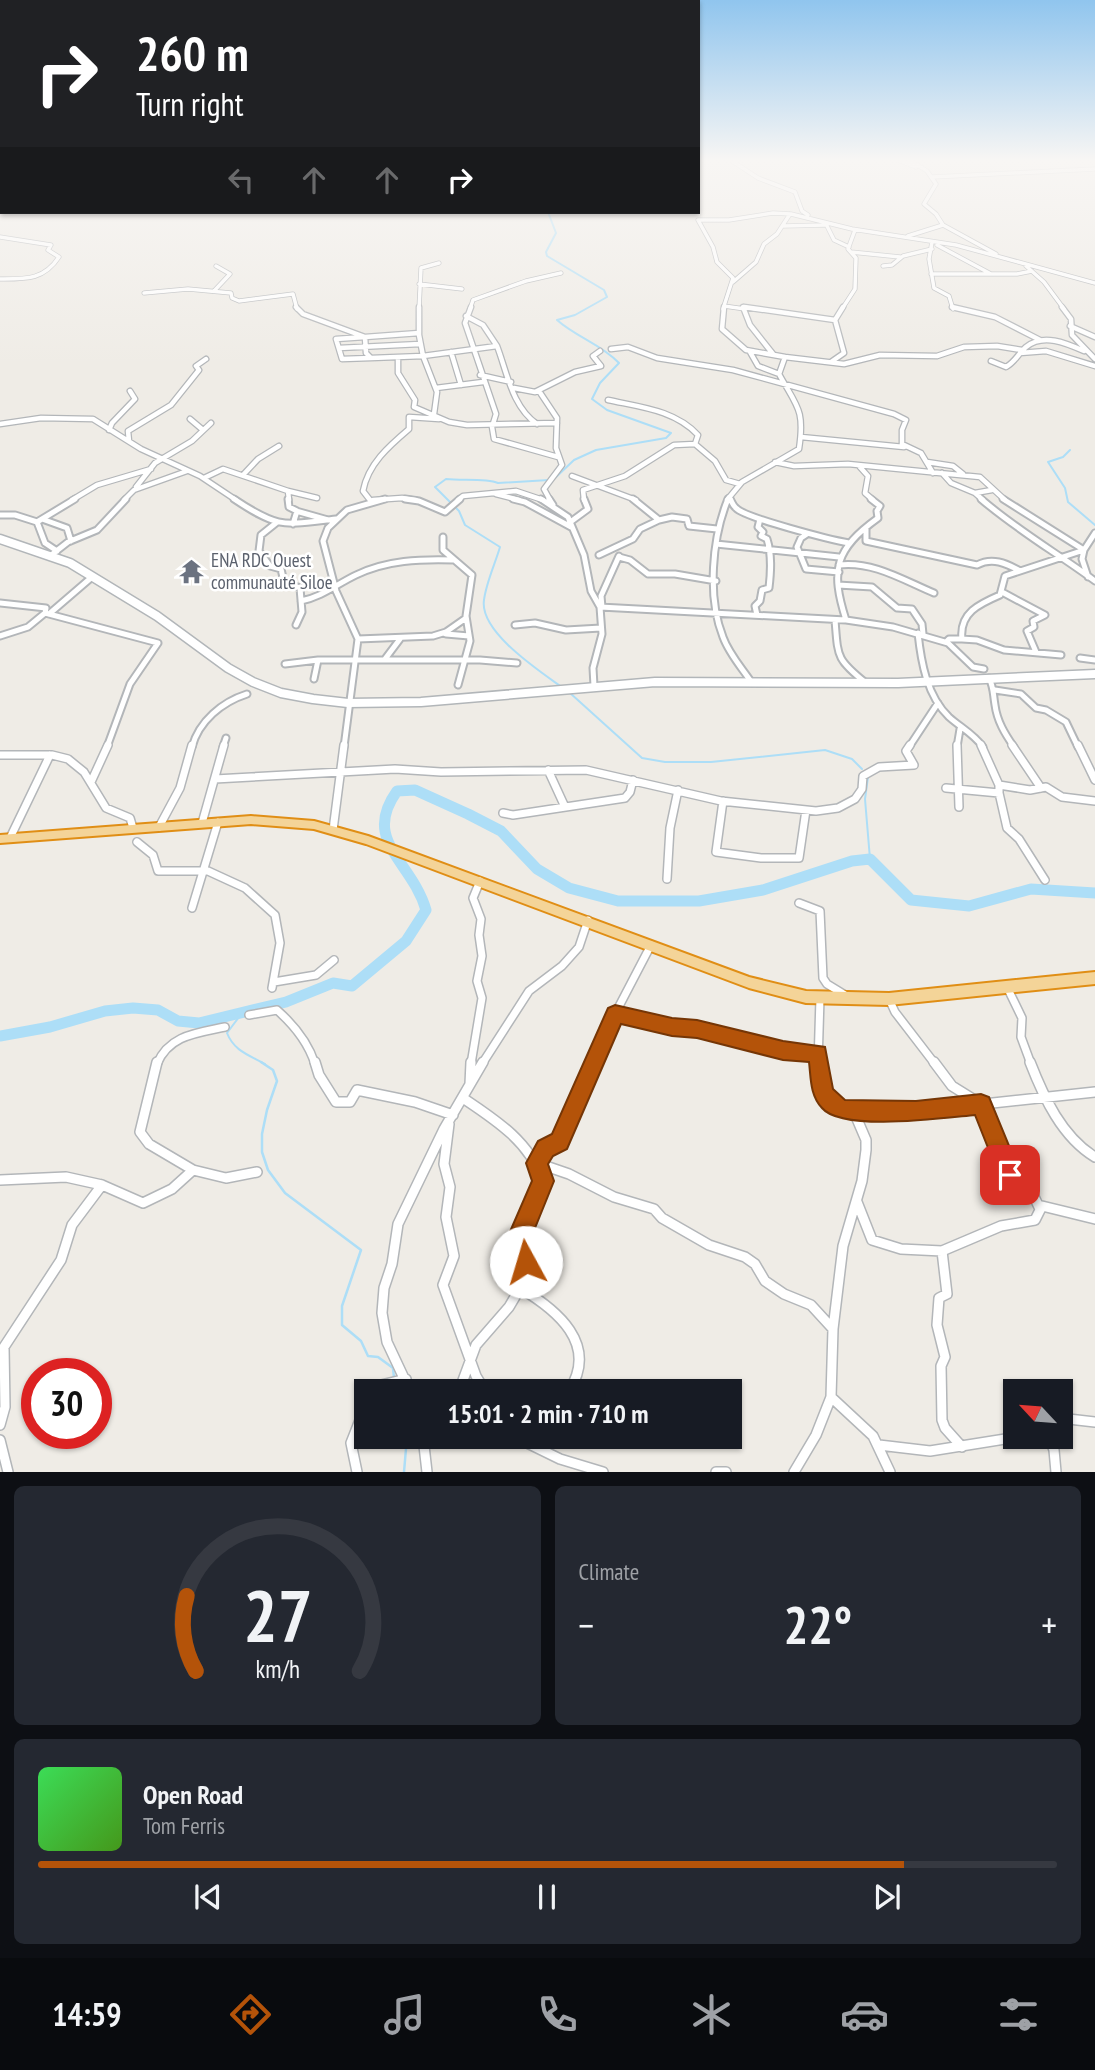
<!DOCTYPE html>
<meta charset="utf-8">
<style>
body{margin:0;font-family:"PT Sans Narrow",sans-serif;background:#242831;color:#f1f3f6;height:100vh;display:flex;flex-direction:column;font-size:26px;white-space:nowrap}
*{box-sizing:border-box;margin:0}
p{font-size:23px;color:#9ea1a6}
.icon{flex:none;width:38px;height:38px;fill:none;stroke:currentColor;stroke-width:2;stroke-linecap:round;stroke-linejoin:round}
.map{position:relative;height:1472px;overflow:hidden}
.drawer{display:flex;flex-direction:column;gap:14px;padding:14px;background:#0d0f14;flex:1}
.drawer>*{flex:none}
.banner{position:absolute;left:0px;top:0px;width:700px;height:214px;box-shadow:0 2px 5px #0004;background:#202124;color:#fff;overflow:hidden}
.needle{width:46px;rotate:296deg}
.fabs{position:absolute;left:1003px;top:1379px;display:grid;gap:14px}
.fabs a{display:grid;place-items:center;width:70px;height:70px;border-radius:0px;background:#171b24;box-shadow:0 2px 5px #0004;font-size:35px}
.speed{position:absolute;left:21px;top:1358px;display:flex;gap:14px;font-size:35px;font-weight:700;text-align:center}
.speed>*{display:grid;place-content:center;width:91px;height:91px;border-radius:50%;background:#171b24;box-shadow:0 2px 5px #0004;line-height:1}
.speed .limit{border:10px solid #d22;background:#fff;color:#111}
.pin{position:absolute;display:grid;place-items:center;width:60px;height:60px;color:#fff;margin:-30px;border-radius:14px;box-shadow:0 4px 10px #0006}
.me{position:absolute;width:77px;margin:-38px;rotate:354deg;stroke-linejoin:round;filter:drop-shadow(0 0 5px #0008)}
.turn{display:flex;align-items:center;gap:24px;height:147px;padding:0 21px;font-size:32px}
.turn .icon{width:91px;height:91px;stroke-width:2.5}
.turn b{display:block;font-size:49px;line-height:60px}
.lanes{display:flex;align-items:center;height:66px;padding:0 21px;background:#0003;justify-content:center;gap:35px;direction:ltr}
.lanes .off{opacity:.35}
.big{font-size:52px;font-weight:800;line-height:1.1}
.drawer .tile{flex:1;display:flex;flex-direction:column;justify-content:center;gap:10px;min-width:0;padding:0 24px;border-radius:10px;background:#242831}
.drawer .dial{align-items:center;gap:0}
.dial svg{height:182px;overflow:visible;fill:none;stroke:#363941;stroke-width:7;stroke-linecap:round;text-anchor:middle}
.dial text{fill:#f1f3f6;stroke:none}
.song{display:flex;align-items:center;gap:21px}
.cover{width:84px;height:84px;border-radius:10px;background:linear-gradient(135deg,hsl(130 70% 55%),hsl(100 70% 35%))}
.played{height:7px;border-radius:4px;background:linear-gradient(90deg,#b45309 85%,#363941 85%)}
.keys{display:flex;justify-content:space-around;direction:ltr}
.heat{display:flex;justify-content:space-between;align-items:center;font-size:38px;direction:ltr}
.drawer .tiles{flex:1;display:grid;gap:14px;grid-template-columns:1fr 1fr}
.tile:last-child{grid-column:span 2}
.trip{position:absolute;left:354px;top:1379px;width:388px;height:70px;border-radius:0px;background:#171b24;box-shadow:0 2px 5px #0004;font-weight:800;line-height:70px;text-align:center}
.tab-bar{display:flex;height:112px;justify-content:space-around;align-items:center;background:#090b0e;color:#9ea1a6}
.tab-bar .icon{width:49px;height:49px}
.tab-bar .on{color:#b45309}
.tab-bar b{font-size:32px;color:#f1f3f6}
.map>svg:first-child{display:block}
.lines{fill:none;stroke-linecap:round;stroke-linejoin:round}
.stream-far1{stroke:#addef7;stroke-width:2}
.stream{stroke:#addef7;stroke-width:2.5}
.river{stroke:#addef7;stroke-width:11}
.street-far4-casing{stroke:#b3b6b9;stroke-width:5}
.street-far3-casing{stroke:#b3b6b9;stroke-width:7}
.street-far2-casing{stroke:#b3b6b9;stroke-width:9}
.street-far1-casing{stroke:#b3b6b9;stroke-width:10}
.street-casing{stroke:#b3b6b9;stroke-width:12}
.secondary-casing{stroke:#b2b6b9;stroke-width:11}
.highway-casing{stroke:#e08e15;stroke-width:4}
.street-far4{stroke:#fff;stroke-width:3.5}
.street-far3{stroke:#fff;stroke-width:4.5}
.street-far2{stroke:#fff;stroke-width:5}
.street-far1{stroke:#fff;stroke-width:7}
.street{stroke:#fff;stroke-width:9}
.secondary{stroke:#fff;stroke-width:8}
.highway{fill:#f4d498;fill-rule:evenodd}
.route{fill:#b45309;stroke:#753606;stroke-width:2}
.labels{text-anchor:middle;dominant-baseline:central;stroke-width:5;stroke-linejoin:round;paint-order:stroke}
.worship-label{font-size:19px;fill:#5b616d;stroke:#fff;text-anchor:start}
</style>
<div class="map">
<svg width="1095" height="1472" viewBox="0 0 1095 1472">
<rect width="100%" height="100%" fill="#efece6"/>
<g class="lines">
<path class="stream-far1" d="M548,212L556,233L546,252L547,256L604,290L607,297L575,315L557,320C576,337 601,344 619,363L600,383L592,399L607,410L671,433L666,438L596,450L574,460L554,479
M1070,450L1063,457L1048,462L1065,488L1068,502L1095,525
M549,480L498,483C485,478 461,481 446,479L435,487L459,511L465,525L500,547C495,564 486,583 484,600C479,632 541,672 563,688
M570,693L642,758L665,762H711L825,750L852,759L862,769
M868,777L865,799L870,859
M242,1013L227,1033C234,1051 249,1055 265,1064"/>
<path class="stream" d="M261,1062L273,1070L277,1081L267,1110L262,1134V1152L268,1170L285,1193L361,1250L342,1306V1325L361,1341L368,1356L378,1357L393,1368L394,1378
M404,1472L407,1437"/>
<path class="river" d="M0,1036L50,1027L105,1011L133,1008L158,1010L178,1021L199,1023L286,1002L333,983L352,986L406,941L426,910C412,861 361,841 397,791L415,790L468,814L501,831L537,869L569,888L618,901H699L763,890L852,861L870,859L911,900L969,906L1031,889L1095,893"/>
<defs>
<path id="street-far4" d="M729,159L758,178L795,192L802,211L808,215
M895,159L916,167
M908,159L927,171L936,184L924,204L936,214L943,225L996,254
M932,177L1095,169
M826,224L834,240L849,247
M783,226L825,225
M908,236L943,225
M0,237L51,245L48,250L59,257C44,280 26,279 0,279
M932,242L929,259L934,288L949,296L953,309
M937,245L991,274
M851,252L900,257
M883,266L892,265L903,256L932,249
M1026,266L1044,282L1064,309
M931,274H1017L1032,271
M733,282L756,262L764,244L777,234L790,214
M419,284L462,289
M214,291L230,274L216,266
M144,293L188,289L231,293L232,298L239,301L293,294L297,309
M724,306L745,309
M744,307L756,309
M419,309L421,268L439,263
M470,309L473,300L526,281L561,273
M723,309L733,278L717,262L713,247L698,220H729L773,213L791,214L852,229L956,245L1095,283
M842,309L855,289L856,258L848,249L855,230"/>
<path id="street-far3" d="M296,307L303,314L365,337L419,333
M419,307V335L423,356L497,346C507,372 512,407 537,424
M471,307L465,323L496,414L492,427L494,439L558,457
M724,307L722,329L746,350L785,357L779,374C797,407 805,409 799,449L742,482L727,500
M743,307L750,325L773,354
M744,307L835,320
M952,307L995,317L1040,340
M1062,307L1071,319L1072,335L1095,359
M466,316L483,325L497,346
M1070,326L1095,337
M365,337L366,353L371,358L342,359L336,339Z
M339,348L420,344
M611,349L628,347L657,358L733,370L894,414L906,420L902,430V444L921,453L933,473
M451,352L461,385
M750,352L758,366L779,374
M1020,353L1046,351L1095,366
M398,357V373L415,400L414,407L449,422L467,425L557,423
M785,357L844,364L880,355L937,356L964,347L997,346L1022,350
M371,358L423,356L437,392L434,414
M991,361L1006,367C1015,362 1018,354 1026,347C1043,333 1066,343 1084,351
M831,362L844,353L835,320L843,307
M480,375L511,382
M436,388L483,382
M514,388L535,392L575,372L601,366L593,356L600,351
M539,391L557,418L556,448L562,465L544,489L550,500
M608,400C640,407 675,410 698,435L695,444L715,461L726,480L740,484
M190,419L203,430
M0,424L41,418L93,419L141,449L200,476L236,500
M109,430L112,423L135,399L130,391
M801,437L904,447
M129,441L128,431L171,405L199,370L196,366L206,359
M775,462L794,466L848,464L980,477L1005,500
M927,462L953,466L963,474
M859,466L868,476L865,493L873,500
M942,473L951,483L975,493
M243,475L258,459L279,446
M572,476L636,500
M204,478L223,469L288,491L289,500
M136,487L155,463L192,441L211,423
M288,491L317,498
M496,494L519,500
M729,497L731,500
M72,500L97,485L151,469
M124,500L134,490L187,471
M370,500L363,491C368,464 389,446 409,429V417L439,419
M373,500L402,498L416,500
M458,500L463,496L516,491L543,500
M584,500L583,490L625,476L674,445L695,444
M983,500L975,493L992,490"/>
<path id="street-far2" d="M234,499C279,529 283,525 336,519
M288,499L289,507L297,511L293,524
M405,499L419,501L445,512L460,499
M513,499L525,502L571,527
M541,499L568,517L584,555L591,591L600,607L602,634L593,668L594,686
M549,499L553,505
M633,499L659,520
M728,499C712,538 707,597 723,637C729,654 742,668 752,683
M730,499C732,502 733,506 736,508C745,518 832,540 849,543
M981,499C1017,530 1057,553 1095,581
M1003,499L1084,550L1082,559L1088,577
M296,511L328,520
M0,515H15L37,522L45,543L57,551
M42,519L67,528L71,541
M37,522L75,499
M276,523L261,535L259,551L270,566L281,569L284,582L300,588L302,612L296,625
M569,523L588,509L584,499
M866,529V541L977,565C992,557 1006,563 1020,571
M807,534L801,538L797,547L806,569L839,572
M443,537V550L472,575L466,616L470,641L458,685
M716,544L839,557
M599,555L633,539L640,529L659,520L672,517L687,519L689,526L717,529
M50,556L68,542L97,530L126,499
M619,557L630,560L648,574H675L716,581
M839,565C873,561 903,580 934,593
M838,585L872,587L897,608L912,609L922,624L923,634
M1002,592L1045,615L1033,621L1034,627L1027,631L1036,652
M301,601C322,597 337,584 356,575C387,560 420,559 454,560
M0,603L46,608L45,613L158,643L130,684L107,747
M600,607L846,620L893,627L948,643L973,667L984,669
M602,607L601,596L619,556
M49,614L92,577
M757,615L755,606L760,601L762,590L769,588C771,571 772,555 767,539L761,536L763,532L758,527L760,519
M835,620C838,657 836,659 866,683
M846,620C830,570 835,549 878,518L877,511L880,506L871,499
M515,625L535,623L566,630L601,628
M918,633C921,662 927,696 949,717C960,727 974,734 983,747
M446,634L469,636
M0,636L28,627L45,613
M358,639L433,636L446,632L466,618
M962,639L977,640L1004,650L1061,655
M946,642L949,639H962C959,613 979,604 1000,595L1005,576L1084,550L1095,533
M1080,658L1095,660
M385,659L400,639
M285,664L318,660
M989,678C994,688 993,694 995,705C997,721 1005,734 1014,747
M314,679L318,660H480L517,663
M995,690L1021,694L1036,708L1046,710L1066,722L1078,747
M192,747C199,721 222,702 247,694
M223,747L226,738
M344,747L358,639L336,591L323,541L328,528L347,510L385,499
M909,747L938,703
M957,747L960,729"/>
<path id="street-far1" d="M957,745L959,807
M981,745L999,785
M1012,745L1041,788
M1078,745L1095,780
M0,755H52L68,759L84,772L106,808L130,818L133,828
M548,770L565,807
M215,779L395,769L441,772L586,770L721,801L816,811L838,808L855,799L862,789L863,776L879,767L914,765L906,751L910,745
M91,782L108,745
M946,788L999,793V785L1030,790L1046,787L1062,797L1095,801
M999,793L1007,828L1019,839L1045,880
M723,801L716,852L761,858H799L806,810
M503,813L513,815L625,798L630,792L633,780
M202,823L224,745
M159,827L180,788L192,745
M333,830L344,745
M10,838L50,755
M137,842L153,855L158,871H208L245,888L275,915L280,943L272,988
M667,879L670,828L678,790
M799,903L820,911L823,978L827,984L845,995
M192,908L218,822
M274,982L316,975L334,960
M1007,987L1022,1018L1021,1037L1031,1064
M889,999L895,1012L935,1064
M615,1014L672,1027L697,1029L784,1051L818,1054
M249,1015L277,1010C294,1025 308,1042 315,1064
M157,1064C169,1035 197,1033 225,1027
M471,1064L482,998L477,981L482,956L479,935L481,919L473,898L480,881
M482,1064L529,991L562,966L579,947L588,920
M593,1064L615,1014L651,945
M818,1064L820,998"/>
<path id="street" d="M157,1062L140,1132L149,1144L193,1170
M315,1062L319,1075L336,1102H350L357,1090L415,1102L453,1115
M934,1062L952,1086L981,1104L1008,1174L1025,1178L1039,1207
M1030,1062C1044,1098 1062,1137 1095,1157
M470,1084L471,1062
M854,1112L877,1109L919,1111L1095,1092
M449,1124L444,1164L450,1187L446,1217L454,1256L443,1285L476,1376L485,1391
M537,1163L569,1174L614,1197L654,1209L662,1218L709,1245L745,1257L755,1264L765,1281L784,1294L811,1305L833,1329
M537,1163L545,1148L560,1142L594,1062
M0,1180L66,1177L102,1185
M857,1202L872,1240L901,1249L942,1251L1001,1226L1035,1220L1042,1206L1095,1219
M942,1251L947,1294L939,1298L937,1325L945,1357L941,1366L942,1420L945,1428L962,1447
M520,1288C557,1310 599,1344 569,1391
M372,1391L377,1386L406,1379
M410,1391L387,1342L382,1313L384,1288L392,1264L398,1224L444,1129L483,1062
M459,1391L476,1345L509,1307L519,1290L529,1253L521,1234L543,1181C530,1142 496,1120 463,1098
M831,1397L873,1436L890,1472
M1060,1418L1095,1422
M0,1425L5,1407L4,1347L61,1260L72,1225L102,1185L143,1203L172,1189L193,1170L226,1178L257,1172
M423,1437L427,1472
M515,1437L560,1459L603,1472
M1049,1437L1054,1450L1056,1472
M0,1440L8,1472
M879,1445L930,1451L1018,1437
M357,1472L351,1443L366,1405
M716,1472H726
M794,1472L816,1435L831,1397L833,1329L843,1246L862,1181L866,1150V1140L854,1112C827,1103 819,1092 818,1062"/>
<path id="secondary" d="M0,539L70,563L157,616L228,668L253,682L281,693L313,699L348,703L421,702L655,682L898,683L1095,674"/>
<path id="highway" d="M251,816L314,821L368,836L749,977L806,991L889,993L1095,972V984L889,1005L806,1003L749,988L366,844L314,829L251,824L0,843V835Z"/>
</defs>
<use href="#street-far4" class="street-far4-casing"/>
<use href="#street-far3" class="street-far3-casing"/>
<use href="#street-far2" class="street-far2-casing"/>
<use href="#street-far1" class="street-far1-casing"/>
<use href="#street" class="street-casing"/>
<use href="#secondary" class="secondary-casing"/>
<use href="#highway" class="highway-casing"/>
<use href="#street-far4" class="street-far4"/>
<use href="#street-far3" class="street-far3"/>
<use href="#street-far2" class="street-far2"/>
<use href="#street-far1" class="street-far1"/>
<use href="#street" class="street"/>
<use href="#secondary" class="secondary"/>
<use href="#highway" class="highway"/>
</g>
<linearGradient id="sky" x2="0" y2="1"><stop stop-color="#90c5ee"/><stop offset="0.44" stop-color="#f8f6f4"/><stop offset="1" stop-color="#f8f6f4" stop-opacity="0"/></linearGradient>
<rect width="1095" height="365" fill="url(#sky)"/>
<path class="route" d="M615,1005L672,1018L697,1020L783,1041L825,1047L833,1089L845,1100L916,1101L981,1094L989,1097L1021,1175L1018,1183L1010,1187L1002,1183L975,1115C943,1118 842,1132 822,1108C810,1095 811,1079 809,1062L783,1060L697,1038L672,1036L621,1024L567,1149L553,1156L548,1164L554,1181L533,1233L540,1251L534,1270L526,1274L518,1270L514,1262L517,1251L509,1234L532,1181L526,1163L538,1141L552,1134L608,1008Z"/>
<defs>
<symbol id="temple-bare" viewBox="-9 -9 18 18"><path d="M0-6L5-2H3V0L6.5 2.5H4V6H1.5V3h-3V6H-4V2.5H-6.5L-3 0V-2H-5Z" fill="#6b7280" stroke="#fff" stroke-width="2.5" paint-order="stroke"/></symbol>
</defs>
<g fill-rule="evenodd">
<use href="#temple-bare" x="174" y="554" width="35" height="35"/>
</g>
<g class="labels">
<g class="worship-label">
<text x="211" y="560">ENA RDC Ouest<tspan x="211" dy="22">communauté Siloe</tspan></text>
</g>
</g>
</svg>
<div class="fabs">
<a><svg class="needle" viewBox="-14 -14 28 28"><path d="M0-13l5 13h-10z" fill="#e53935"/><path d="M0 13l5-13h-10z" fill="#9ea1a6"/></svg></a>
</div>
<div class="speed"><div class="limit">30</div></div>
<div class="pin" style="left:1010px;top:1175px;background:#d93025"><svg class="icon" aria-label="arrive" viewBox="0 0 24 24"><path d="M6 21V4h12l-3 4 3 4H6"/></svg></div>
<svg class="me" style="left:526px;top:1262px" viewBox="-20 -20 40 40"><circle r="19" fill="#fff"/><path d="M0-13L10 11 0 6-10 11z" fill="#b45309"/></svg>
<div class="trip">15:01 · 2 min · 710 m</div>
<div class="banner">
<div class="turn"><svg class="icon" aria-label="right" viewBox="0 0 24 24"><path d="M7 20v-9h11M14 6l5 5-5 5"/></svg><div><b>260 m</b>Turn right</div></div>
<div class="lanes"><svg class="icon off" aria-label="left" viewBox="0 0 24 24"><path d="M17 20v-9H6M10 6l-5 5 5 5"/></svg><svg class="icon off" aria-label="ahead" viewBox="0 0 24 24"><path d="M12 20V5M6 11l6-6 6 6"/></svg><svg class="icon off" aria-label="ahead" viewBox="0 0 24 24"><path d="M12 20V5M6 11l6-6 6 6"/></svg><svg class="icon" aria-label="right" viewBox="0 0 24 24"><path d="M7 20v-9h11M14 6l5 5-5 5"/></svg></div>
</div>
</div>
<section class="drawer">
<div class="tiles">
<div class="tile dial"><svg viewBox="0 0 100 80">
<path d="M14 69A42 42 0 1 1 86 69"/>
<path d="M14 69A42 42 0 0 1 10 36" stroke="#b45309"/>
<text x="50" y="56" font-size="32" font-weight="700">27</text>
<text x="50" y="72" font-size="11">km/h</text>
</svg></div>
<div class="tile"><p>Climate</p>
<div class="heat"><a>−</a><b class="big">22°</b><a>+</a></div>
</div>
<div class="tile">
<div class="song"><i class="cover"></i><div><b>Open Road</b><p>Tom Ferris</p></div></div>
<div class="played"></div>
<div class="keys"><svg class="icon" aria-label="previous" viewBox="0 0 24 24"><path d="M18 5L8 12l10 7zM5 5v14"/></svg><svg class="icon" aria-label="pause" viewBox="0 0 24 24"><path d="M8 5v14M16 5v14"/></svg><svg class="icon" aria-label="next" viewBox="0 0 24 24"><path d="M6 5l10 7-10 7zM19 5v14"/></svg></div>
</div>
</div>
</section>
<nav class="tab-bar">
<b>14:59</b>
<svg class="icon on" aria-label="directions" viewBox="0 0 24 24"><path d="M12 3l9 9-9 9-9-9zM9 14v-3h6M13 9l2 2-2 2"/></svg>
<svg class="icon" aria-label="music" viewBox="0 0 24 24"><path d="M9 18V5l10-2v13"/><circle cx="6" cy="18" r="3"/><circle cx="16" cy="16" r="3"/></svg>
<svg class="icon" aria-label="phone" viewBox="0 0 24 24"><path d="M5 4h4l2 5-3 2q2 4 5 5l2-3 5 2v4C11 20 4 13 5 4z"/></svg>
<svg class="icon" aria-label="climate" viewBox="0 0 24 24"><path d="M12 3v18M4 7l16 10M4 17L20 7"/></svg>
<svg class="icon" aria-label="car" viewBox="0 0 24 24"><path d="M5 17H2v-5l4-1 3-4h7l3 4 3 1v5h-3M9 17h6M6 11h13"/><circle cx="7" cy="17" r="2"/><circle cx="17" cy="17" r="2"/></svg>
<svg class="icon" aria-label="filters" viewBox="0 0 24 24"><path d="M4 7h16M4 17h16"/><circle cx="9" cy="7" r="2"/><circle cx="15" cy="17" r="2"/></svg>
</nav>
